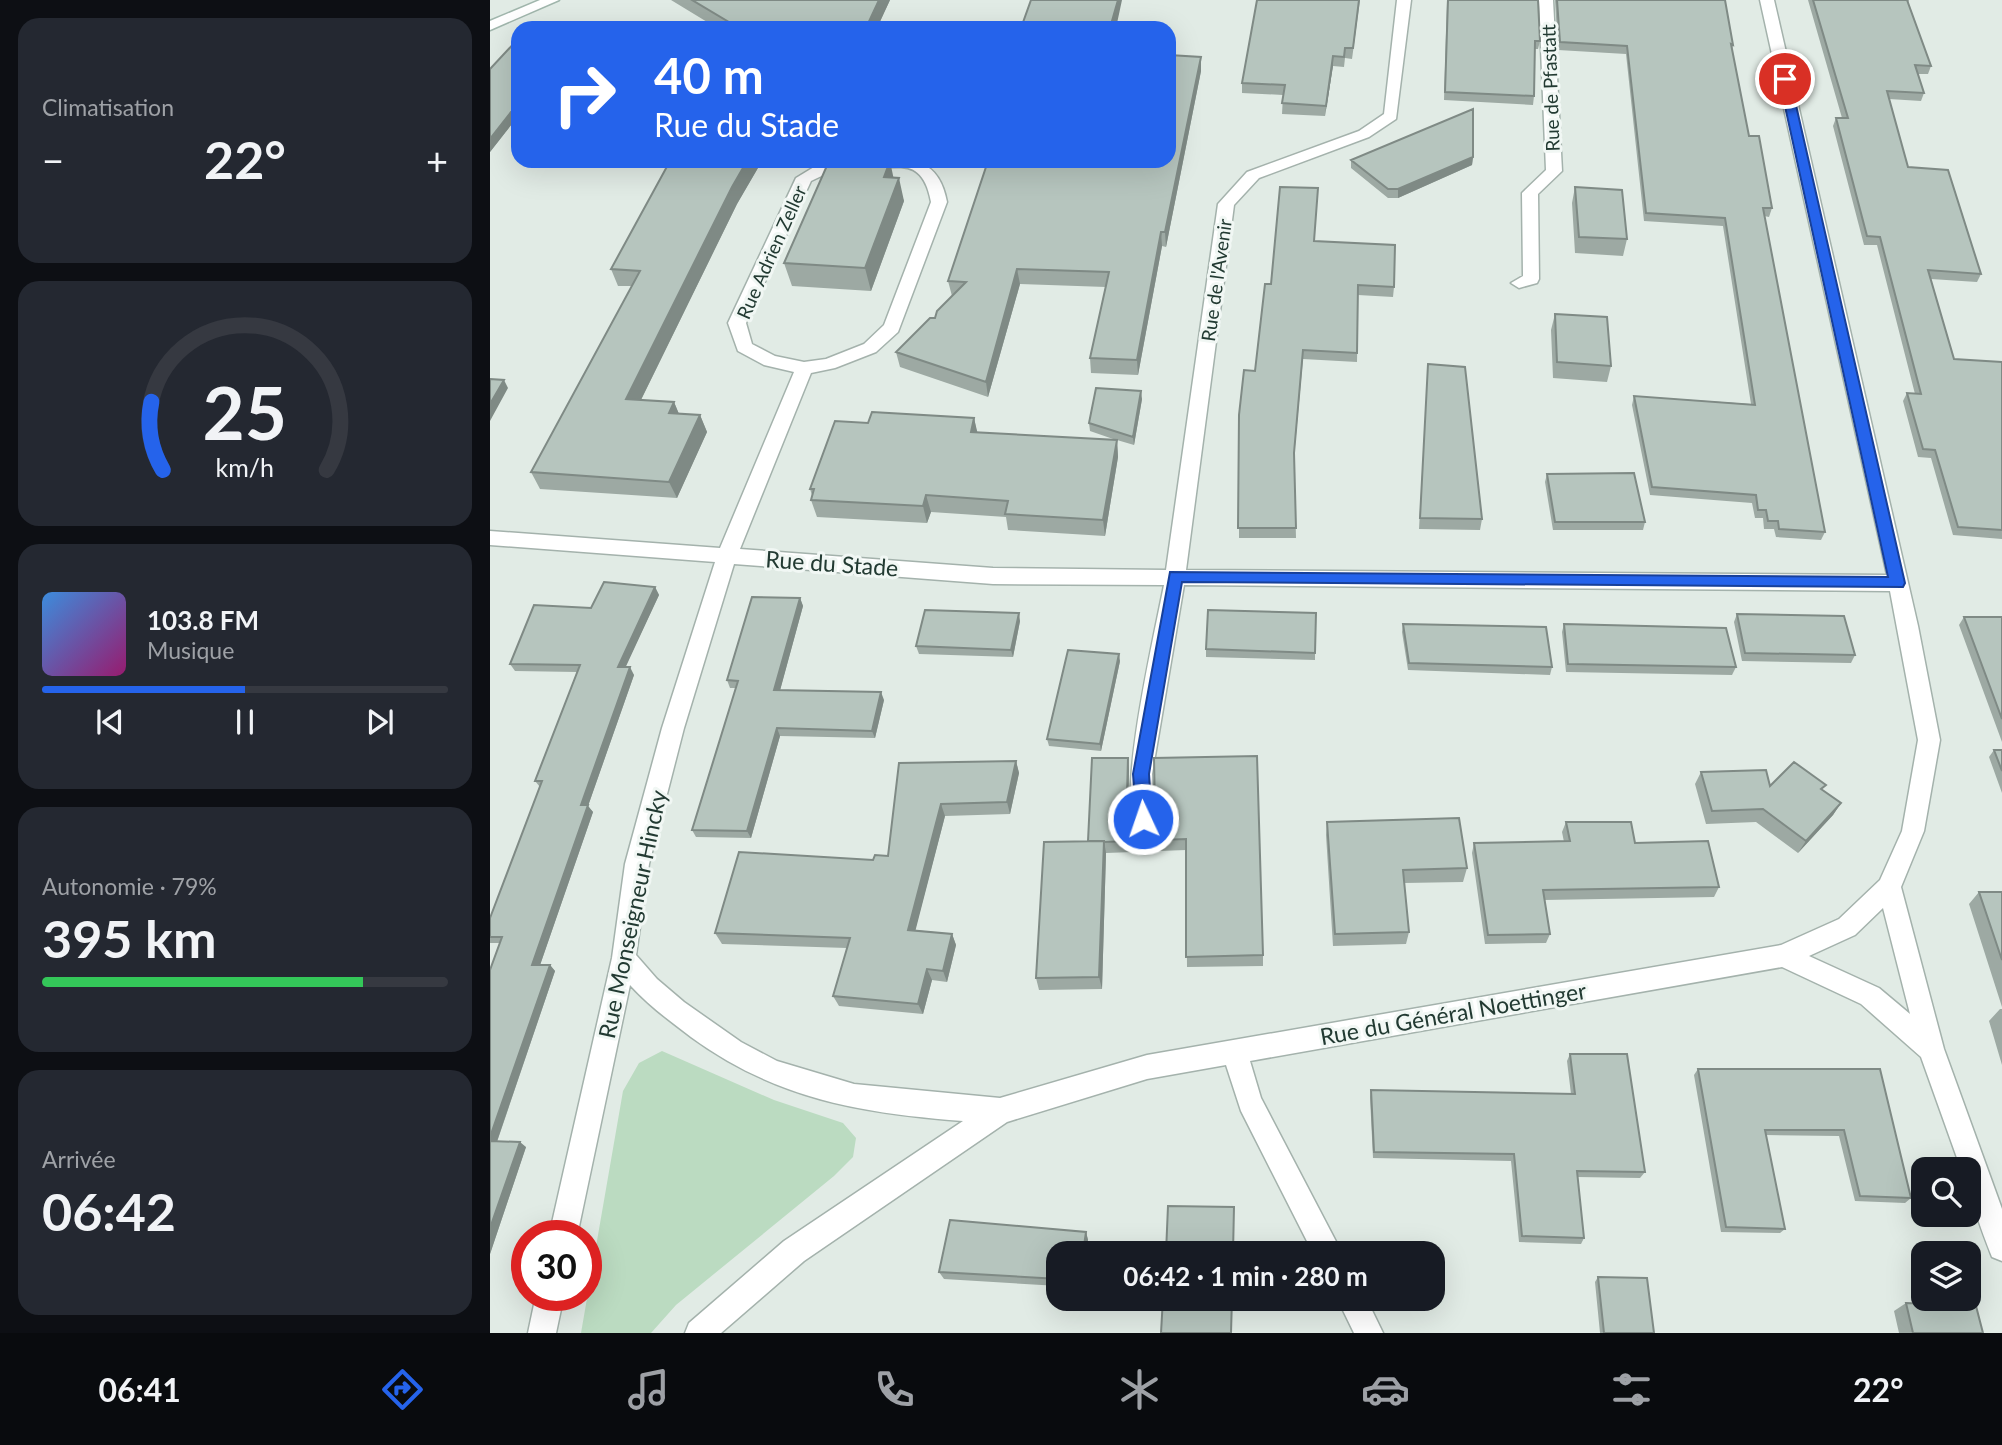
<!DOCTYPE html>
<html lang="fr">
<meta charset="utf-8">
<style>
body{margin:0;font-family:Lato,sans-serif;background:#242831;color:#f1f3f6;height:100vh;display:flex;flex-direction:column;font-size:26px;white-space:nowrap}
*{box-sizing:border-box;margin:0}
p{font-size:23px;color:#9ea1a6}
.icon{flex:none;width:38px;height:38px;fill:none;stroke:currentColor;stroke-width:2;stroke-linecap:round;stroke-linejoin:round}
.map{position:relative;flex:1;overflow:hidden}
.side{display:flex;flex-direction:column;gap:18px;padding:18px;background:#0d0f14;width:490px}
.side>*{flex:none}
.top-card{position:absolute;left:21px;top:21px;width:665px;height:147px;border-radius:21px;box-shadow:0 7px 28px #0002;background:#2563eb;color:#fff;overflow:hidden}
.tools{position:absolute;left:1421px;top:1157px;display:grid;gap:14px}
.tools a{display:grid;place-items:center;width:70px;height:70px;border-radius:14px;background:#171b24;box-shadow:0 7px 28px #0002;font-size:35px}
.speed{position:absolute;left:21px;top:1220px;display:flex;gap:14px;font-size:35px;font-weight:700;text-align:center}
.speed>*{display:grid;place-content:center;width:91px;height:91px;border-radius:50%;background:#171b24;box-shadow:0 7px 28px #0002;line-height:1}
.speed .limit{border:10px solid #d22;background:#fff;color:#111}
.pin{position:absolute;display:grid;place-items:center;width:60px;height:60px;color:#fff;margin:-30px;border:4px solid #fff;border-radius:50%;box-shadow:0 2px 7px #0007}
.me{position:absolute;width:77px;margin:-38px;rotate:357deg;stroke-linejoin:round;filter:drop-shadow(0 0 5px #0008)}
.turn{display:flex;align-items:center;gap:24px;height:147px;padding:0 28px;font-size:32px}
.turn .icon{width:91px;height:91px;stroke-width:2.5}
.turn b{display:block;font-size:49px;line-height:60px}
.big{font-size:52px;font-weight:700;line-height:1.1}
.side .tile{flex:1;display:flex;flex-direction:column;justify-content:center;gap:10px;min-width:0;padding:0 24px;border-radius:21px;background:#242831}
.side .dial{align-items:center;gap:0}
.dial svg{height:182px;overflow:visible;fill:none;stroke:#363941;stroke-width:7;stroke-linecap:round;text-anchor:middle}
.dial text{fill:#f1f3f6;stroke:none}
.song{display:flex;align-items:center;gap:21px}
.cover{width:84px;height:84px;border-radius:10px;background:linear-gradient(135deg,hsl(210 70% 55%),hsl(320 70% 35%))}
.played{height:7px;border-radius:4px;background:linear-gradient(90deg,#2563eb 50%,#363941 50%)}
.keys{display:flex;justify-content:space-around;direction:ltr}
.heat{display:flex;justify-content:space-between;align-items:center;font-size:38px;direction:ltr}
.charge{height:10px;border-radius:5px;background:linear-gradient(90deg,#34c759 79%,#363941 0)}
.trip{position:absolute;left:556px;top:1241px;width:399px;height:70px;border-radius:21px;background:#171b24;box-shadow:0 7px 28px #0002;font-weight:700;line-height:70px;text-align:center}
.tabs{display:flex;height:112px;justify-content:space-around;align-items:center;background:#090b0e;color:#9ea1a6}
.tabs .icon{width:49px;height:49px}
.tabs .current{color:#2563eb}
.tabs b{font-size:32px;color:#f1f3f6}
main{display:flex;flex:1;min-height:0}
.map>svg:first-child{display:block}
.green{fill:#bbdbc1}
.lines{fill:none;stroke-linecap:round;stroke-linejoin:round}
.minor-casing{stroke:#a4b2ac;stroke-width:3}
.secondary-casing{stroke:#a0b6ac;stroke-width:3}
.minor{fill:#fff;fill-rule:evenodd}
.secondary{fill:#fff;fill-rule:evenodd}
.wall{fill:#9da9a3}
.shaded-wall{fill:#7f8a85}
.building{fill:#b6c5be;stroke:#7f8a85;stroke-width:2}
.route{fill:#2563eb;stroke:#184099;stroke-width:2}
.labels{text-anchor:middle;dominant-baseline:central;stroke-width:6;stroke-linejoin:round;paint-order:stroke}
.far-street-label{font-size:19px;fill:#223a32;stroke:#f1f7f4}
.street-label{font-size:23px;fill:#223a32;stroke:#f1f7f4}
</style>
<main>
<section class="side">
<div class="tile"><p>Climatisation</p>
<div class="heat"><a>−</a><b class="big">22°</b><a>+</a></div>
</div>
<div class="tile dial"><svg viewBox="0 0 100 80">
<path d="M14 69A42 42 0 1 1 86 69"/>
<path d="M14 69A42 42 0 0 1 9 39" stroke="#2563eb"/>
<text x="50" y="56" font-size="32" font-weight="700">25</text>
<text x="50" y="72" font-size="11">km/h</text>
</svg></div>
<div class="tile">
<div class="song"><i class="cover"></i><div><b>103.8 FM</b><p>Musique</p></div></div>
<div class="played"></div>
<div class="keys"><svg class="icon" aria-label="previous" viewBox="0 0 24 24"><path d="M18 5L8 12l10 7zM5 5v14"/></svg><svg class="icon" aria-label="pause" viewBox="0 0 24 24"><path d="M8 5v14M16 5v14"/></svg><svg class="icon" aria-label="next" viewBox="0 0 24 24"><path d="M6 5l10 7-10 7zM19 5v14"/></svg></div>
</div>
<div class="tile"><p>Autonomie · 79%</p><b class="big">395 km</b><div class="charge"></div></div>
<div class="tile"><p>Arrivée</p><b class="big">06:42</b></div>
</section>
<div class="map">
<svg width="1512" height="1333" viewBox="0 0 1512 1333">
<rect width="100%" height="100%" fill="#e1ebe5"/>
<path class="green" d="M172,1051L284,1100L353,1123L366,1138L363,1157L344,1176L186,1305L161,1333H91L133,1091L149,1063Z"/>
<g class="lines">
<defs>
<path id="minor" d="M907,0H921L906,119L879,137L769,178L744,205L696,570L1397,575L1270,0H1284L1428,626L1450,740L1434,831L1411,887L1454,1049L1512,1209V1261L1502,1257C1491,1228 1479,1200 1479,1169H1471L1431,1057L1371,1004L1292,967L760,1061L771,1098L852,1253H823L751,1111L736,1065L657,1079L517,1122L314,1261L231,1333H195L199,1323L294,1241L473,1121C370,1113 286,1099 201,1037C180,1021 158,1005 140,985L87,1236H59L122,958L135,864L172,728L225,562L0,545V531L230,548L304,372L274,365L248,351L238,323L306,178L329,164L363,161L321,181L256,323L262,344L285,356L314,362L336,359L374,344L394,325L441,202C430,142 389,182 367,161C410,161 447,149 457,202L408,332L386,352L345,368L321,373L250,549L503,568L676,570L728,204L757,172L869,131L894,114ZM244,564L503,584L674,585C665,632 628,790 645,826L653,829L661,826L664,819L662,774L694,585L1400,591L1428,740L1412,831L1390,880L1349,919L1291,945L657,1055L510,1098L364,1084L287,1061L251,1042L194,1002L167,979L146,955L159,864L194,728ZM1393,908L1420,1014L1389,988L1319,956L1365,935Z
M1049,0H1063L1072,171L1048,194L1049,279L1047,283L1029,288L1021,283L1033,276L1032,193L1056,170Z
M46,1295H74L66,1333H38Z
M847,1298H876L893,1333H864Z"/>
<path id="secondary" d="M50,0H69L0,30V21Z"/>
</defs>
<use href="#minor" class="minor-casing"/>
<use href="#secondary" class="secondary-casing"/>
<use href="#minor" class="minor"/>
<use href="#secondary" class="secondary"/>
</g>
<path class="wall" d="M181,0H400L387,28H227Z
M767,0H870L862,59L855,58L854,67L843,66L835,116L792,114L793,95L752,93V83Z
M957,0H1048L1050,41L1048,49H1045L1044,96L1043,105L954,100Z
M1065,0H1235L1243,45L1242,49L1259,136L1282,208L1279,217L1274,216L1335,532L1331,540L1286,537L1284,529H1274L1273,518H1265L1262,503L1160,495L1142,405L1144,396L1261,404L1233,226L1154,221L1136,54L1068,50Z
M1318,0H1419L1418,3L1441,66L1438,74H1428L1434,93L1431,101L1399,99L1418,167L1491,274L1487,282L1441,279L1464,359L1512,362V539L1463,535L1441,458L1428,457L1413,401L1417,393L1425,394L1387,245H1374L1343,126L1346,118H1352Z
M28,39V120H25L0,152V69Z
M711,57V71L676,247L672,246L648,375L601,373L600,358L616,287L530,284L498,397L410,367L406,352L445,318L463,296H462L458,281Z
M983,157L982,165L908,198H898L861,168V160Z
M180,161H272L247,204L151,400L184,402L189,414L210,415L217,432L187,498L50,489L41,472L142,286H128L121,269Z
M404,178L414,201L381,291L302,286L294,263Z
M1085,187L1137,239L1133,256L1085,253L1082,203Z
M824,241L904,287L903,297L868,295L867,362L813,359L804,457L806,538H749V415L765,371L781,284Z
M1065,314L1121,366L1117,382L1063,378L1061,330Z
M938,364L992,519L990,530L929,529Z
M652,399L644,445L627,440L628,457L615,536L518,530L516,517L441,512L437,523L327,517L321,500L322,495L320,489L378,423L484,418L487,433L626,440L600,431L599,423Z
M1057,474L1155,522L1153,530H1063L1055,482Z
M165,587L169,595L135,667L144,675L98,806L103,812L50,965H60L65,971L7,1142L36,1147L0,1254L10,943H0V918L50,787L45,781L87,672L25,671L20,664L101,608Z
M310,598L313,606L290,690L394,700L385,738L290,736L261,838L206,837L202,830L246,688H240L237,680Z
M1247,614L1365,655L1361,663L1252,661L1244,622Z
M1474,617H1512V742L1469,625Z
M530,621L523,657L429,654L426,646Z
M913,624L1062,667L1060,675L918,670L912,632Z
M1074,624L1246,667L1242,675L1076,672L1072,632Z
M716,649L825,653V660L716,657Z
M630,661L611,751L559,746L557,739Z
M1504,750H1512V793L1499,757Z
M638,758L639,770L638,803L641,815L653,820L661,817L665,809L664,758L773,955V966L697,967L696,850L616,853L612,989L549,990L546,978L598,841Z
M526,761L529,773L520,814L455,816L425,930L462,934L466,945L457,982L442,980L433,1014L349,1006L343,996L357,948L232,944L225,933L383,860L398,856L409,763Z
M1211,772L1280,786L1332,790L1351,803L1343,815L1308,853L1266,822L1216,824L1205,784Z
M837,822L977,868L973,882L914,883L919,932L916,944L843,946L836,835Z
M1076,822L1145,843L1229,887L1224,897L1054,900L1060,934L1056,943L995,944L982,853L984,843L1074,842L1072,832Z
M1489,892H1512V1007L1479,904Z
M1510,1009H1512V1065L1499,1021Z
M1080,1054L1155,1172L1150,1178L1087,1177L1094,1238L1091,1244L1029,1242L1021,1161L883,1158L880,1097L881,1090L1081,1094L1077,1061Z
M1208,1069H1390L1421,1198L1415,1203L1365,1201L1349,1136L1276,1135L1295,1229L1290,1233L1231,1232L1204,1075Z
M596,1232L598,1240L569,1253V1286L454,1279L449,1272Z
M1108,1277L1164,1333H1110L1105,1282Z
M1416,1303L1493,1333H1409L1404,1311Z"/>
<path class="shaded-wall" d="M389,0H400L387,28H376Z
M628,0H632L626,28H620Z
M843,56V66L835,116L836,106Z
M711,57V71L676,247L675,232Z
M21,112L25,120L0,152V139Z
M983,157L982,165L908,198V189Z
M257,161H272L247,204L143,416L136,399L242,187Z
M400,161L405,185L394,177Z
M409,178L414,201L381,291L375,268Z
M671,232L672,246L648,375L647,360Z
M527,269L530,284L498,397L496,382Z
M14,380L18,388L0,421V404Z
M651,391L652,399L644,445L643,437Z
M184,402L191,419L179,413Z
M210,415L217,432L187,498L179,482Z
M484,418L488,435L481,432Z
M627,440L628,457L615,536L613,520Z
M436,495L441,512L437,523L433,506Z
M165,587L169,595L132,675L128,667Z
M310,598L313,606L288,698L284,690Z
M529,613L530,621L523,657L521,650Z
M629,654L630,661L611,751L610,744Z
M140,667L144,675L98,806L103,812L48,971L42,965L91,805Z
M391,692L394,700L385,738L382,731Z
M287,728L290,736L261,838L257,831Z
M638,758L639,770L638,807L637,796Z
M526,761L529,773L520,814L517,802Z
M1351,803L1343,815L1308,853L1316,841Z
M451,804L455,816L423,940L418,930Z
M614,841L616,853L612,989L609,977Z
M462,934L466,945L457,982L453,971Z
M60,965L65,971L5,1147L0,1143V1137Z
M437,969L442,980L433,1014L428,1004Z
M30,1142L36,1147L0,1254V1228Z
M596,1232L598,1240L596,1253H593Z"/>
<path class="building" d="M202,0H389L376,28H249Z
M541,0H628L620,28H531Z
M767,0H869L863,48H855L854,57L843,56L836,106L792,103L795,85L752,83Z
M958,0H1048L1050,41H1045L1044,96L955,92Z
M1067,0H1235L1243,45L1241,44L1259,136H1269L1282,208H1273L1335,532L1289,529L1288,521H1278L1276,510H1268L1266,495L1162,487L1144,396L1265,405L1235,218L1156,213L1137,46L1070,42Z
M1323,0H1417L1441,66L1425,65L1434,93L1397,91L1418,167L1458,170L1491,274L1438,270L1464,359L1512,362V530L1468,527L1445,450L1433,449L1417,393L1431,394L1390,237L1377,236L1346,118H1358Z
M28,39V112H21L0,139V69Z
M679,55L711,57L675,232H671L647,360L600,358L619,272L527,269L496,382L406,352L440,318H445L447,311L476,282L458,281L498,161H679Z
M983,109V157L908,189H898L861,160Z
M180,161H257L242,187L136,399L184,402L179,413L210,415L179,482L41,472L150,271L121,269Z
M339,161H400L394,177L409,178L375,268L294,263Z
M790,187L828,188L824,241L905,245L904,287L868,285L867,353L813,350L804,453L806,528H748L749,415L754,370L765,371L775,284H781Z
M1085,187L1132,190L1137,239L1089,237Z
M1065,314L1117,317L1121,366L1067,362Z
M938,364L975,367L992,519L930,518Z
M0,379L14,380L0,404Z
M606,388L651,391L643,437L599,423Z
M382,412L484,418L481,432L627,440L613,520L515,514L518,501L436,495L433,506L321,500L324,489H320L345,421L378,423Z
M1144,473L1155,522H1065L1057,474Z
M114,582L165,587L128,667H140L91,805H98L42,965H60L0,1137V970L12,937H0V918L52,781H45L90,665L20,664L44,605L101,608Z
M262,597L310,598L284,690L391,692L382,731L287,728L257,831L202,830L248,681L237,680Z
M435,610L529,613L521,650L426,646Z
M718,610L826,613L825,653L716,649Z
M1247,614L1354,616L1365,655L1255,653Z
M1474,617H1512V719Z
M913,624L1056,627L1062,667L919,663Z
M1074,624L1236,628L1246,667L1078,664Z
M578,650L629,654L610,744L557,739Z
M1504,750H1512V771Z
M767,756L773,955L696,957V839L614,842V841H598L602,758H638L637,796L641,815L653,820L661,817L665,809L664,758Z
M526,761L517,802L451,804L418,930L462,934L453,971L437,969L428,1004L343,996L360,938L225,933L249,852L383,860L385,855L398,856L409,763Z
M1304,762L1336,785L1331,789L1351,803L1316,841L1273,809L1222,811L1211,772L1276,770L1280,786Z
M969,818L977,868L913,870L919,932L845,934L837,822Z
M1076,822H1141L1145,843L1218,841L1229,887L1053,890L1060,934L998,935L984,843L1080,841Z
M614,841L609,977L546,978L554,842Z
M1489,892H1512V960Z
M1080,1054H1137L1155,1172L1087,1171L1094,1238L1032,1236L1024,1154L884,1152L881,1090L1085,1094Z
M1208,1069H1390L1421,1198L1370,1196L1354,1130H1275L1295,1229L1236,1227Z
M0,1141L30,1142L0,1228Z
M678,1206L744,1207L743,1253H676Z
M460,1220L596,1232L593,1253H569V1279L449,1272Z
M1108,1277L1157,1278L1164,1333H1114Z
M673,1298H742L741,1333H671Z
M1416,1303L1486,1306L1493,1333H1423Z"/>
<path class="route" d="M1295,76L1300,79L1415,583L1413,587L692,582L659,774L662,819L659,824L653,826L647,824L643,774L680,572L1398,577L1289,79Z"/>
<g class="labels">
<g class="far-street-label">
<text transform="translate(1060 88) rotate(-92)">Rue de Pfastatt</text>
<text transform="translate(281 252) rotate(-66)">Rue Adrien Zeller</text>
<text transform="translate(726 280) rotate(-82)">Rue de l'Avenir</text>
</g>
<g class="street-label">
<text transform="translate(342 563) rotate(4)">Rue du Stade</text>
<text transform="translate(142 914) rotate(-78)">Rue Monseigneur Hincky</text>
<text transform="translate(963 1013) rotate(-10)">Rue du Général Noettinger</text>
</g>
</g>
</svg>
<div class="tools">
<a><svg class="icon" aria-label="search" viewBox="0 0 24 24"><circle cx="10" cy="10" r="6"/><path d="M15 15l6 6"/></svg></a>
<a><svg class="icon" aria-label="layers" viewBox="0 0 24 24"><path d="M12 4l9 5-9 5-9-5zM3 14l9 5 9-5"/></svg></a>
</div>
<div class="speed"><div class="limit">30</div></div>
<div class="pin" style="left:1295px;top:79px;background:#d93025"><svg class="icon" aria-label="arrive" viewBox="0 0 24 24"><path d="M6 21V4h12l-3 4 3 4H6"/></svg></div>
<svg class="me" style="left:653px;top:819px" viewBox="-20 -20 40 40"><circle r="17" fill="#2563eb" stroke="#fff" stroke-width="3"/><path d="M0-11L8 9 0 5-8 9z" fill="#fff"/></svg>
<div class="trip">06:42 · 1 min · 280 m</div>
<div class="top-card">
<div class="turn"><svg class="icon" aria-label="right" viewBox="0 0 24 24"><path d="M7 20v-9h11M14 6l5 5-5 5"/></svg><div><b>40 m</b>Rue du Stade</div></div>
</div>
</div>
</main>
<nav class="tabs">
<b>06:41</b>
<svg class="icon current" aria-label="directions" viewBox="0 0 24 24"><path d="M12 3l9 9-9 9-9-9zM9 14v-3h6M13 9l2 2-2 2"/></svg>
<svg class="icon" aria-label="music" viewBox="0 0 24 24"><path d="M9 18V5l10-2v13"/><circle cx="6" cy="18" r="3"/><circle cx="16" cy="16" r="3"/></svg>
<svg class="icon" aria-label="phone" viewBox="0 0 24 24"><path d="M5 4h4l2 5-3 2q2 4 5 5l2-3 5 2v4C11 20 4 13 5 4z"/></svg>
<svg class="icon" aria-label="climate" viewBox="0 0 24 24"><path d="M12 3v18M4 7l16 10M4 17L20 7"/></svg>
<svg class="icon" aria-label="car" viewBox="0 0 24 24"><path d="M5 17H2v-5l4-1 3-4h7l3 4 3 1v5h-3M9 17h6M6 11h13"/><circle cx="7" cy="17" r="2"/><circle cx="17" cy="17" r="2"/></svg>
<svg class="icon" aria-label="filters" viewBox="0 0 24 24"><path d="M4 7h16M4 17h16"/><circle cx="9" cy="7" r="2"/><circle cx="15" cy="17" r="2"/></svg>
<b>22°</b>
</nav>
